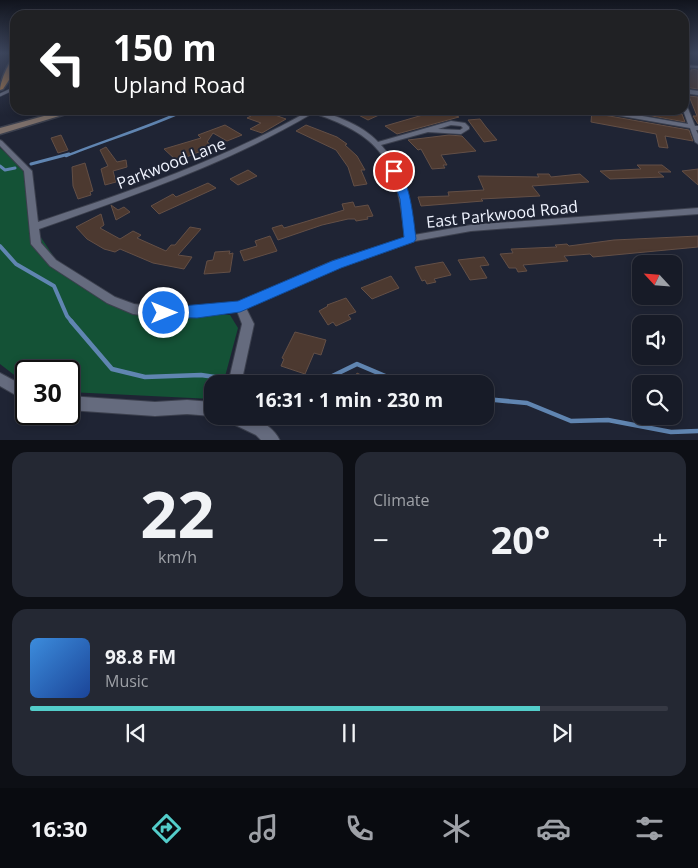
<!DOCTYPE html>
<meta charset="utf-8">
<style>
body{margin:0;font-family:"Open Sans",sans-serif;background:#242833;color:#f1f3f6;height:100vh;display:flex;flex-direction:column;font-size:19px;white-space:nowrap}
*{box-sizing:border-box;margin:0}
p{font-size:16px;color:#9ea1a7}
.icon{flex:none;width:28px;height:28px;fill:none;stroke:currentColor;stroke-width:2;stroke-linecap:round;stroke-linejoin:round}
.map{position:relative;height:440px;overflow:hidden}
.sheet{display:flex;flex-direction:column;gap:12px;padding:12px;background:#0d0f15;flex:1}
.sheet>*{flex:none}
.hud{position:absolute;left:10px;top:10px;width:679px;height:105px;border-radius:15px;box-shadow:0 2px 8px #0003,0 0 0 1px #363944;background:#202124;color:#fff;overflow:hidden}
.needle{width:32px;rotate:296deg}
.tools{position:absolute;left:632px;top:255px;display:grid;gap:10px}
.tools a{display:grid;place-items:center;width:50px;height:50px;border-radius:10px;background:#171b27;box-shadow:0 2px 8px #0003,0 0 0 1px #363944;font-size:25px}
.speed{position:absolute;left:15px;top:360px;display:flex;gap:10px;font-size:25px;font-weight:700;text-align:center}
.speed>*{display:grid;place-content:center;width:65px;height:65px;border-radius:50%;background:#171b27;box-shadow:0 2px 8px #0003,0 0 0 1px #363944;line-height:1}
.speed .limit{border:2px solid #111;border-radius:8px;background:#fff;color:#111}
.pin{position:absolute;display:grid;place-items:center;width:42px;height:42px;color:#fff;margin:-21px;border:2px solid #fff;border-radius:50%;box-shadow:0 1px 5px #0007}
.me{position:absolute;width:55px;margin:-28px;rotate:90deg;stroke-linejoin:round;filter:drop-shadow(0 0 4px #0008)}
.turn{display:flex;align-items:center;gap:18px;height:105px;padding:0 20px;font-size:22px}
.turn .icon{width:65px;height:65px;stroke-width:2.5}
.turn b{display:block;font-size:35px;line-height:42px}
.big{font-size:38px;font-weight:700;line-height:1.1}
.sheet .widget{flex:1;display:flex;flex-direction:column;justify-content:center;gap:8px;min-width:0;padding:0 18px;border-radius:15px;background:#242833}
.sheet .dial{align-items:center;gap:0}
.dial b{font-size:65px;line-height:1}
.song{display:flex;align-items:center;gap:15px}
.cover{width:60px;height:60px;border-radius:8px;background:linear-gradient(135deg,hsl(210 70% 55%),hsl(220 70% 35%))}
.played{height:5px;border-radius:2px;background:linear-gradient(90deg,#53cdca 80%,#363944 80%)}
.keys{display:flex;justify-content:space-around;direction:ltr}
.heat{display:flex;justify-content:space-between;align-items:center;font-size:28px;direction:ltr}
.sheet .tiles{flex:1;display:grid;gap:12px;grid-template-columns:1fr 1fr}
.widget:last-child{grid-column:span 2}
.trip{position:absolute;left:204px;top:375px;width:290px;height:50px;border-radius:15px;background:#171b27;box-shadow:0 2px 8px #0003,0 0 0 1px #363944;font-weight:700;line-height:50px;text-align:center}
.tabs{display:flex;height:80px;justify-content:space-around;align-items:center;background:#090b10;color:#9ea1a7}
.tabs .icon{width:35px;height:35px}
.tabs .active{color:#53cdca}
.tabs b{font-size:22px;color:#f1f3f6}
.map>svg:first-child{display:block}
.green{fill:#145236}
.lines{fill:none;stroke-linecap:round;stroke-linejoin:round}
.stream-far3{stroke:#6085b1;stroke-width:2.5}
.stream-far2{stroke:#6085b1;stroke-width:3}
.stream-far1{stroke:#6085b1;stroke-width:4}
.stream{stroke:#6085b1;stroke-width:4.5}
.building{fill:#4c3930;stroke:#634f46}
.service-casing{stroke:#3c404e;stroke-width:4}
.minor-casing{stroke:#3c404e;stroke-width:2}
.secondary-casing{stroke:#3c404e;stroke-width:3}
.trunk-casing{stroke:#3c404e;stroke-width:3}
.service{stroke:#656b7e;stroke-width:2.5}
.minor{fill:#656b7e;fill-rule:evenodd}
.secondary{fill:#7c6f6a;fill-rule:evenodd}
.trunk{fill:#a47648;fill-rule:evenodd}
.route{fill:#1a73e8;stroke:#114b97}
.labels{text-anchor:middle;dominant-baseline:central;stroke-width:4;stroke-linejoin:round;paint-order:stroke}
.street-label{font-size:16px;fill:#f0f4ff;stroke:#1f2434}
</style>
<div class="map">
<svg width="698" height="441" viewBox="0 0 698 441">
<rect width="100%" height="100%" fill="#1f2434"/>
<path class="green" d="M0,148L28,171L34,227L58,263L129,312L230,315L238,328L223,384H212V399L69,392V371H26V384L0,364Z"/>
<g class="lines">
<path class="stream-far3" d="M66,156C106,140 147,128 186,110"/>
<path class="stream-far2" d="M31,164L69,154
M0,166L5,170L15,168"/>
<path class="stream-far1" d="M0,246L16,264L54,286L67,316L72,322"/>
<path class="stream" d="M71,321L112,369L145,377L201,375L222,378
M246,381L255,384
M316,384L357,364L404,384
M485,399L527,403L571,421L608,420L671,432L698,431"/>
</g>
<path class="building" d="M691,69L698,70V89L684,87V70L692,71Z
M689,96L698,97V124L693,116H697Z
M238,110H261L286,119L262,133L250,129L261,123L247,118L251,116Z
M349,110H390L368,120Z
M440,110L459,117L397,134L385,126Z
M592,110L598,114L689,130L693,141L665,136L668,148L659,147L656,134L591,122Z
M619,110H659L682,114L685,122Z
M480,119L486,127L497,140L484,142L468,120Z
M225,125L242,135L227,141L213,133L207,142L213,146L177,161L164,149L201,138L198,135Z
M306,125L337,137L347,144L345,145L357,156L365,170H361L367,184L354,186L348,167L336,150L296,131Z
M61,135L68,150L58,153L51,138Z
M449,135L462,136L476,151L441,155L447,165H443L445,168L432,169L421,149L418,150L408,140Z
M106,147L117,162L126,160L127,167L113,171L116,182L105,185L101,169L108,166L100,150Z
M85,163L93,191L90,192L91,195L78,199L73,186L72,167Z
M637,165H662L671,172H658L664,177L610,179L600,171L641,169Z
M698,169V185L682,171Z
M248,170L257,176L238,185L230,179Z
M537,174H549L551,177L580,174L589,182L532,186L540,196L481,199L483,201L421,206L418,197L449,196L448,192L484,190L478,176L539,177Z
M208,183L216,188L159,214L151,206L173,194L176,197Z
M353,202L355,207L368,205L373,216L367,217L368,219L356,221L355,219H348L322,225L278,240L272,228L282,225L284,228L301,223L344,210L342,204Z
M111,205L118,210L124,207L130,212L116,220Z
M101,214L104,225L100,228L120,239L133,231L141,235L137,238L166,251L171,245H175L190,227L201,229L178,255L192,257L184,269L153,263L120,249L115,252L104,249L87,239L76,227Z
M270,236L277,251L244,261L240,251L257,246L255,241Z
M698,236V247L593,257L590,254L564,256L568,261L523,265L527,271L518,272L516,268H509L500,254L513,253L511,249L557,247L555,245L567,244L569,246L614,240Z
M230,251L229,254L233,253L230,272L204,274L207,261L213,260L215,252Z
M484,257L489,265L480,266L487,278L470,280L458,260Z
M443,262L451,275L434,279L436,282L427,284L425,280L422,281L415,267Z
M391,276L399,288L372,299L361,288Z
M346,298L356,312L348,315L351,319L336,326L333,322L328,325L319,311L328,306L327,305Z
M295,332L326,340L321,355L314,353L305,374L281,366L284,359L282,358Z
M357,373L379,384H352Z"/>
<g class="lines">
<defs>
<path id="service" d="M0,95L15,88"/>
<path id="minor" d="M684,65L698,66V68L684,67Z
M684,89L698,91V95L684,93Z
M684,104L687,106L695,126H698V130H696L698,134V144L695,142L690,128L598,112L595,110H608L688,124L683,110Z
M305,110C327,110 363,125 378,142L451,121L465,123L469,127V129L461,134L428,132L381,145C404,170 409,203 414,235L471,225L698,208V214L471,231L415,241L341,267L246,308L254,324L241,384H228L242,324L237,311L197,317L164,318L133,314L107,303L50,266L31,244L24,171L0,146V140L2,141L32,171L38,222C131,191 222,160 307,112ZM313,113C386,137 397,165 405,238L333,261L239,302L197,307L164,308L134,304L115,297L56,260L41,243L39,229C134,195 225,165 313,113ZM451,125L461,126L463,128L460,130L438,129Z
M0,373L26,387V401L0,386Z
M69,396L155,402L187,400L212,402V416L187,414L155,416L69,410Z
M225,416C232,416 242,415 249,417C261,420 275,429 280,441H262L256,435L227,421Z"/>
<path id="secondary" d="M66,110H79L0,134V128Z"/>
<path id="trunk" d="M15,57V71L3,89L0,90C0,82 9,60 15,57Z"/>
</defs>
<use href="#service" class="service-casing"/>
<use href="#minor" class="minor-casing"/>
<use href="#secondary" class="secondary-casing"/>
<use href="#trunk" class="trunk-casing"/>
<use href="#service" class="service"/>
<use href="#minor" class="minor"/>
<use href="#secondary" class="secondary"/>
<use href="#trunk" class="trunk"/>
</g>
<linearGradient id="sky" x2="0" y2="1"><stop stop-color="#11141d"/><stop offset="0.46" stop-color="#3c455c"/><stop offset="1" stop-color="#3c455c" stop-opacity="0"/></linearGradient>
<rect width="698" height="115" fill="url(#sky)"/>
<path class="route" d="M394,168C410,173 414,224 416,239L414,242L341,268L240,312L197,318L159,317L157,313L159,308L238,301L332,261L404,237L400,199L390,171Z"/>
<g class="labels">
<g class="street-label">
<text transform="translate(171 163) rotate(-21)">Parkwood Lane</text>
<text transform="translate(502 214) rotate(-6)">East Parkwood Road</text>
</g>
</g>
</svg>
<div class="tools">
<a><svg class="needle" viewBox="-14 -14 28 28"><path d="M0-13l5 13h-10z" fill="#e53935"/><path d="M0 13l5-13h-10z" fill="#9ea1a7"/></svg></a>
<a><svg class="icon" aria-label="sound" viewBox="0 0 24 24"><path d="M4 9h4l5-4v14l-5-4H4zM17 9q2 3 0 6"/></svg></a>
<a><svg class="icon" aria-label="search" viewBox="0 0 24 24"><circle cx="10" cy="10" r="6"/><path d="M15 15l6 6"/></svg></a>
</div>
<div class="speed"><div class="limit">30</div></div>
<div class="pin" style="left:394px;top:171px;background:#d93025"><svg class="icon" aria-label="arrive" viewBox="0 0 24 24"><path d="M6 21V4h12l-3 4 3 4H6"/></svg></div>
<svg class="me" style="left:164px;top:313px" viewBox="-20 -20 40 40"><circle r="17" fill="#1a73e8" stroke="#fff" stroke-width="3"/><path d="M0-11L8 9 0 5-8 9z" fill="#fff"/></svg>
<div class="trip">16:31 · 1 min · 230 m</div>
<div class="hud">
<div class="turn"><svg class="icon" aria-label="left" viewBox="0 0 24 24"><path d="M17 20v-9H6M10 6l-5 5 5 5"/></svg><div><b>150 m</b>Upland Road</div></div>
</div>
</div>
<section class="sheet">
<div class="tiles">
<div class="widget dial"><b>22</b><p>km/h</p></div>
<div class="widget"><p>Climate</p>
<div class="heat"><a>−</a><b class="big">20°</b><a>+</a></div>
</div>
<div class="widget">
<div class="song"><i class="cover"></i><div><b>98.8 FM</b><p>Music</p></div></div>
<div class="played"></div>
<div class="keys"><svg class="icon" aria-label="previous" viewBox="0 0 24 24"><path d="M18 5L8 12l10 7zM5 5v14"/></svg><svg class="icon" aria-label="pause" viewBox="0 0 24 24"><path d="M8 5v14M16 5v14"/></svg><svg class="icon" aria-label="next" viewBox="0 0 24 24"><path d="M6 5l10 7-10 7zM19 5v14"/></svg></div>
</div>
</div>
</section>
<nav class="tabs">
<b>16:30</b>
<svg class="icon active" aria-label="directions" viewBox="0 0 24 24"><path d="M12 3l9 9-9 9-9-9zM9 14v-3h6M13 9l2 2-2 2"/></svg>
<svg class="icon" aria-label="music" viewBox="0 0 24 24"><path d="M9 18V5l10-2v13"/><circle cx="6" cy="18" r="3"/><circle cx="16" cy="16" r="3"/></svg>
<svg class="icon" aria-label="phone" viewBox="0 0 24 24"><path d="M5 4h4l2 5-3 2q2 4 5 5l2-3 5 2v4C11 20 4 13 5 4z"/></svg>
<svg class="icon" aria-label="climate" viewBox="0 0 24 24"><path d="M12 3v18M4 7l16 10M4 17L20 7"/></svg>
<svg class="icon" aria-label="car" viewBox="0 0 24 24"><path d="M5 17H2v-5l4-1 3-4h7l3 4 3 1v5h-3M9 17h6M6 11h13"/><circle cx="7" cy="17" r="2"/><circle cx="17" cy="17" r="2"/></svg>
<svg class="icon" aria-label="filters" viewBox="0 0 24 24"><path d="M4 7h16M4 17h16"/><circle cx="9" cy="7" r="2"/><circle cx="15" cy="17" r="2"/></svg>
</nav>
